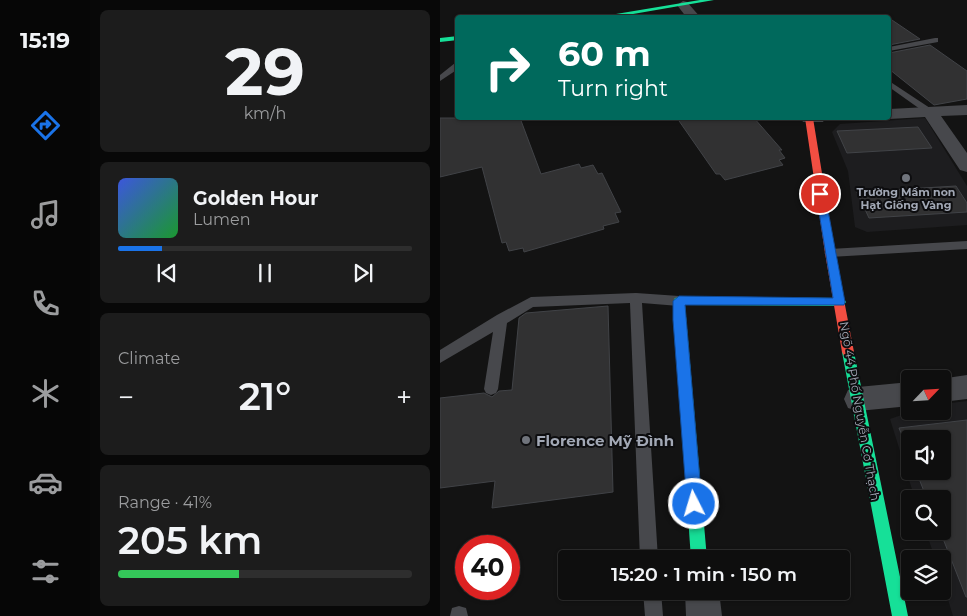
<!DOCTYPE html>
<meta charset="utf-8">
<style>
body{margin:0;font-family:Montserrat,sans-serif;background:#1c1c1c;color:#f1f3f6;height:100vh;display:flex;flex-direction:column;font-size:19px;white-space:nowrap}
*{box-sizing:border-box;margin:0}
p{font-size:16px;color:#9b9c9e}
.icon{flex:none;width:28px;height:28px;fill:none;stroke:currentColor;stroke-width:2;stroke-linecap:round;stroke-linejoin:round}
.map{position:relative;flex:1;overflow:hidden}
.drawer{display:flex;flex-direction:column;gap:10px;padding:10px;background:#080808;width:350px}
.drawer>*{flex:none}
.top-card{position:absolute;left:15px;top:15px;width:436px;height:105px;border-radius:5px;box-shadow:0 1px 4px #0004,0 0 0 1px #2e2e2e;background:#00695c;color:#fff;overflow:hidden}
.needle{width:32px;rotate:65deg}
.controls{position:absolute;left:461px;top:370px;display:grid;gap:10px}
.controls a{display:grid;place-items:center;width:50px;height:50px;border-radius:5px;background:#0e0e0e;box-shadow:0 1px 4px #0004,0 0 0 1px #2e2e2e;font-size:25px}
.speed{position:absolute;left:15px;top:535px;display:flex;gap:10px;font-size:25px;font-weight:700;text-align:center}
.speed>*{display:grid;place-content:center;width:65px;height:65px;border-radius:50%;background:#0e0e0e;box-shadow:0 1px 4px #0004,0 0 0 1px #2e2e2e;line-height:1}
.speed .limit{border:8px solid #d22;background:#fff;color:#111}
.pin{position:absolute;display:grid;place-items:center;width:42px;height:42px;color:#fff;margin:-21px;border:2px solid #fff;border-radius:50%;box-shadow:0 1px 5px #0007}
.me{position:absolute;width:55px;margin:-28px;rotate:355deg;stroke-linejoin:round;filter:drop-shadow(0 0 4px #0008)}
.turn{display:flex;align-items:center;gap:18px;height:105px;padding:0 20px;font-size:22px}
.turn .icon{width:65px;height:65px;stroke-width:2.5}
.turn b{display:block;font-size:35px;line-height:42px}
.big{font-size:38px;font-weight:600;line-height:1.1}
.drawer .card{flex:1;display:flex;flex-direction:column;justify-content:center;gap:8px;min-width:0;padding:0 18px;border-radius:8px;background:#1c1c1c}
.drawer .dial{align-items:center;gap:0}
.dial b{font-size:65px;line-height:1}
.song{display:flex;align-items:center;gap:15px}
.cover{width:60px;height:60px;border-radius:8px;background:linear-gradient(135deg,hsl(230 70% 55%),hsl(130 70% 35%))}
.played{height:5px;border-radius:2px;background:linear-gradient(90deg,#1a73e8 15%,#2e2e2e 15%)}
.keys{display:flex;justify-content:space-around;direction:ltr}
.heat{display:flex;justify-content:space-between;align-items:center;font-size:28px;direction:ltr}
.charge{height:8px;border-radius:4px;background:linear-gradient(90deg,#34c759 41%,#2e2e2e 0)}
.trip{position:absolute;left:118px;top:550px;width:292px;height:50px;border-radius:5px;background:#0e0e0e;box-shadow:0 1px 4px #0004,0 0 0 1px #2e2e2e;font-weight:600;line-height:50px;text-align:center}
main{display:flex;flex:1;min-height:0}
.tab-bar{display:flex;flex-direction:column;width:90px;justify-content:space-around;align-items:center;background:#060606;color:#9b9c9e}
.tab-bar .icon{width:35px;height:35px}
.tab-bar .on{color:#1a73e8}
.tab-bar b{font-size:22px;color:#f1f3f6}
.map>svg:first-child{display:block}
.built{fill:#1d1d1f;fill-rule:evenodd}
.building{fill:#313132;stroke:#414347}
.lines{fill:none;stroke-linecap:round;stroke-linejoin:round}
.lane{fill:#47484c;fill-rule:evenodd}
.street{fill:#47484c;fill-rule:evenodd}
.fast{fill:#16e098;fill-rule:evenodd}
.jam{fill:#f24e42;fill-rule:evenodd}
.route{fill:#1a73e8;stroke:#114b97}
.poi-dot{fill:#70747c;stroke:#0d0d0f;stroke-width:2}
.labels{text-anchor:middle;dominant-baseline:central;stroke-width:4;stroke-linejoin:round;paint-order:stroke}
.far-poi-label{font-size:11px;font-weight:bold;fill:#a2a8b5;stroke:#0d0d0f}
.street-label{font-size:12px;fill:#a2a8b5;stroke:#0d0d0f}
.near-poi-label{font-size:15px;font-weight:bold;fill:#a2a8b5;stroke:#0d0d0f;text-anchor:start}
</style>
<main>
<nav class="tab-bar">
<b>15:19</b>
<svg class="icon on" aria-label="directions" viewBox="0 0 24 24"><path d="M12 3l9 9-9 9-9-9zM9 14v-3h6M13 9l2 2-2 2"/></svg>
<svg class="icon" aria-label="music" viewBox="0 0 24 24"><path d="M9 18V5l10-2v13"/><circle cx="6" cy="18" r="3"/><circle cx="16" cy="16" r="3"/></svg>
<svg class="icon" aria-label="phone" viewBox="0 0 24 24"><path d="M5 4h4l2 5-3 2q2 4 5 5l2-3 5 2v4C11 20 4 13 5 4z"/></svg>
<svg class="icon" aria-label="climate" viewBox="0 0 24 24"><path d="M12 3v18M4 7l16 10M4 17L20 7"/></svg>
<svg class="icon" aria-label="car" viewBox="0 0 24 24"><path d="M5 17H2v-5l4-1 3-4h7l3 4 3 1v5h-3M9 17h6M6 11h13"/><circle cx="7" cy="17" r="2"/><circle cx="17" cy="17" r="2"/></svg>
<svg class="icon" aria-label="filters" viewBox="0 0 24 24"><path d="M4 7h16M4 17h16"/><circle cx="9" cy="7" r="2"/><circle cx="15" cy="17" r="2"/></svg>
</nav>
<section class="drawer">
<div class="card dial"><b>29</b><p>km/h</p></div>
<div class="card">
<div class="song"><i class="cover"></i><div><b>Golden Hour</b><p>Lumen</p></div></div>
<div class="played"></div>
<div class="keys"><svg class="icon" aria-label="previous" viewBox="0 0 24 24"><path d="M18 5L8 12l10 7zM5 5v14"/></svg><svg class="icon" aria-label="pause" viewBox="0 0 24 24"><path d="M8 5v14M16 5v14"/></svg><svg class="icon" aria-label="next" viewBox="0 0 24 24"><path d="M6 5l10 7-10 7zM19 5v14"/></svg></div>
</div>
<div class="card"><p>Climate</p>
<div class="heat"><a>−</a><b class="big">21°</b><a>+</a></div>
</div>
<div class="card"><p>Range · 41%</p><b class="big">205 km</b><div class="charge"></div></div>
</section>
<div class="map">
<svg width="527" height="616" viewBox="0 0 527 616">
<rect width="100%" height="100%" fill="#131313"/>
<path class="built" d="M485,118L527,186V225L427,232L415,227L408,171L392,132L400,124Z
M527,401V616H513L503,583L502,559H495L486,531H502V499H475L450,419L473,411H502L503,404ZM470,439H502V471H470Z"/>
<path class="building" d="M449,18L480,39L449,45Z
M490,45L527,71V99L494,105L449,69V53Z
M0,118H80L101,174L139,164L141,168L153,165L158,174L162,173L181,212L175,213L179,222L163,226L164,229L84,252L83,248L69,251L66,242L62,243L42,167L0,177Z
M237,118H314L342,150H339L345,158L339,160L343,165L285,180L280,174H276Z
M478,127L492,148L407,153L397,131Z
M516,186L527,203V212L429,218L417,192Z
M168,306L173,492L52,508L55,481L0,488V398L44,393L52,397L59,391L72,390L79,318L86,313Z
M527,420V597H526L500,531H502V499H487L476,471H502V439H470V456L459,428Z"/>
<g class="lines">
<path class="lane" d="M495,38H498V42L449,51V47Z
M15,63H18V69L0,81V75Z
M449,81L493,110V114H487L449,87Z
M527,241V249L390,257L384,253L390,249Z
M196,293L239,296L243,298L245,301L243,304L239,306L202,303L218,559H200L190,303L93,307L67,323L58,389L56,393L51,395L46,393L44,389L53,332L0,363V350L57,315L91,297Z
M203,591H221L223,616H205Z
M19,606L26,608L28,616H10L12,608Z"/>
<path class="street" d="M243,1L247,2L261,18H247L237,5Z
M527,105V115L501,116L527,153V172L520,170L485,117L449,119L443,118H449V109Z
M361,118H385L383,122H363Z
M527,375V399L502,402V379H500Z
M470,382V406L418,411L408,408L404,399L408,390L418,387Z
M245,591H279L282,616H246Z"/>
<path class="fast" d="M260,0H274L170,18H152Z
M18,36V40L0,42V38Z
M239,297L400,298L404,299L406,302L404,305L400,306L245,305L267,559H251L233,301L235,298Z
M408,347L412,348L414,352L468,616H452L402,352L404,348Z"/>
<path class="jam" d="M365,118H373L395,253L414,352L412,356L408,357L404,356L402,352L385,253Z"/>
</g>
<path class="route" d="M380,191L385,194L405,302L404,305H245L262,504L259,509L254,511L249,509L247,504L233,320V301L239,296L393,298L376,194Z"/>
<g class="poi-dot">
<circle cx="466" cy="178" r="5"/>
<circle cx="86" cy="440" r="5"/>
</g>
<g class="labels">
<g class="far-poi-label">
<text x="466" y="192">Trường Mầm non<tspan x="466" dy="13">Hạt Giống Vàng</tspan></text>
</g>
<g class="street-label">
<text transform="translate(420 411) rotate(80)">Ngõ 44 Phố Nguyễn Cơ Thạch</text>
</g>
<g class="near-poi-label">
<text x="96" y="440">Florence Mỹ Đình</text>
</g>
</g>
</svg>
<div class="controls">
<a><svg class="needle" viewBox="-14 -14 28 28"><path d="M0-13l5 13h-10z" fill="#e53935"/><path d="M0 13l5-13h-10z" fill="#9b9c9e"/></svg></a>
<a><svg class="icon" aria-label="sound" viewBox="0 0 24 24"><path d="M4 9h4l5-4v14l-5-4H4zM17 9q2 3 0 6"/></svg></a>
<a><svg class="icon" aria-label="search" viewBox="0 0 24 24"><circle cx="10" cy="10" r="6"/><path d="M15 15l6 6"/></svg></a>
<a><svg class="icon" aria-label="layers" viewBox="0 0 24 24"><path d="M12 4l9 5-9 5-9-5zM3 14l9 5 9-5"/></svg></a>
</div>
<div class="speed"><div class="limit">40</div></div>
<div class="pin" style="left:380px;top:194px;background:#d93025"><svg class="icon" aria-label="arrive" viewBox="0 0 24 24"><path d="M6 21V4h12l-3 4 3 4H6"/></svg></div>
<svg class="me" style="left:254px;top:504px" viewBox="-20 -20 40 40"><circle r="17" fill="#1a73e8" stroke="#fff" stroke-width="3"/><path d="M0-11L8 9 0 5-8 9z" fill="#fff"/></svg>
<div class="trip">15:20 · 1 min · 150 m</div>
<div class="top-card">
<div class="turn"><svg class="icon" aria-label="right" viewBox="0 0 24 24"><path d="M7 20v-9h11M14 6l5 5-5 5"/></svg><div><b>60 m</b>Turn right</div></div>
</div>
</div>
</main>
